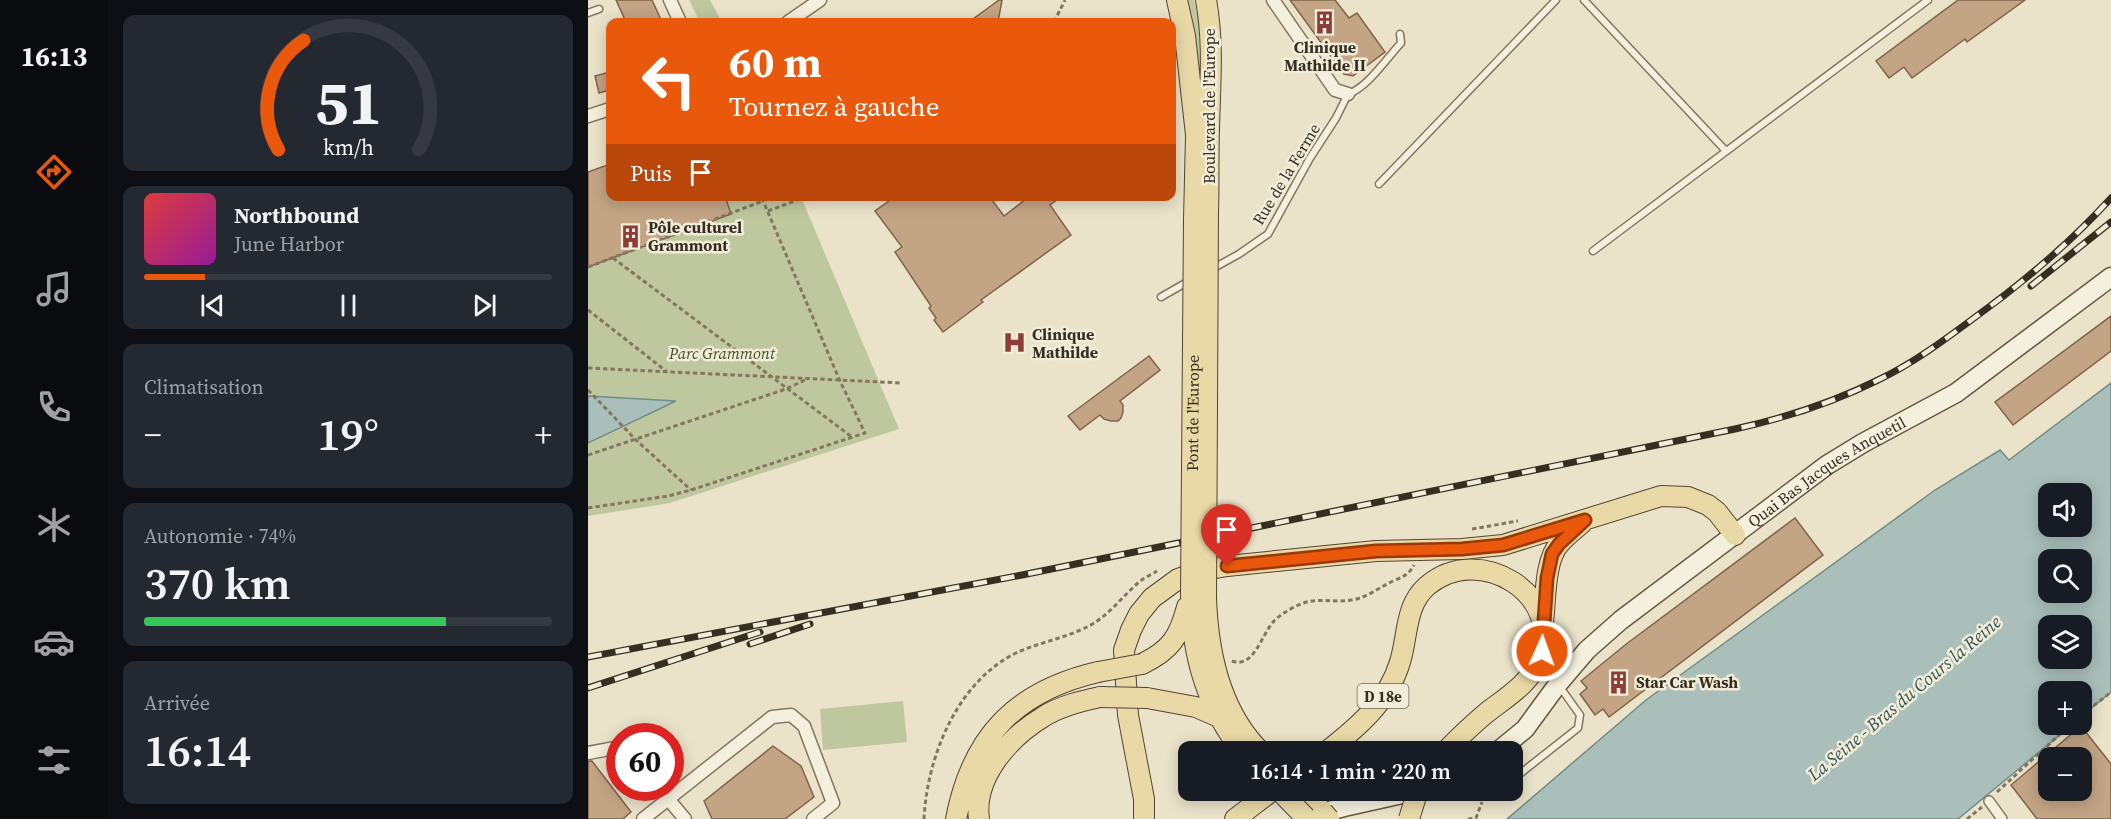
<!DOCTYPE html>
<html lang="fr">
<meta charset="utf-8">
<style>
body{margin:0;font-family:"Source Serif 4",serif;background:#242831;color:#f1f3f6;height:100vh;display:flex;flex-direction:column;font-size:22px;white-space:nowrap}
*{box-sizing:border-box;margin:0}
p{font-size:20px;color:#9ea1a6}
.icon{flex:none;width:33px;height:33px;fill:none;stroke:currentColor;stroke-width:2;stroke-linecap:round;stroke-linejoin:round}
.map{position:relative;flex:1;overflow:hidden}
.drawer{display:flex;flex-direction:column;gap:15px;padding:15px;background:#0d0f14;width:480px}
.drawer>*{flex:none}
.banner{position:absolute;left:18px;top:18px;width:570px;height:183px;border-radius:12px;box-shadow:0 3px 15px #0003;background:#ea580c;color:#fff;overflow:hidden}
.fabs{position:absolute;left:1450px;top:483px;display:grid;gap:12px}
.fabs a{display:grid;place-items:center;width:54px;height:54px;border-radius:12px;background:#171b24;box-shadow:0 3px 15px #0003;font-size:30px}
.speed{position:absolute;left:18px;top:723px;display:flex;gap:12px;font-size:30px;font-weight:700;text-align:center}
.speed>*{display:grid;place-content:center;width:78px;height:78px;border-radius:50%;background:#171b24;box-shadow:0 3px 15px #0003;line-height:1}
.speed .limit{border:9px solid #d22;background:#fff;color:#111}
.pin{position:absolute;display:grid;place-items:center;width:51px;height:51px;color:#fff;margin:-62px -26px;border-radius:50% 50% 50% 0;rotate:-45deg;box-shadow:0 0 6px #0007}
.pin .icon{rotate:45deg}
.me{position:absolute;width:66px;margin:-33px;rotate:2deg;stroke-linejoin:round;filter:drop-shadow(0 0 4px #0008)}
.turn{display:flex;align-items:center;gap:21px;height:126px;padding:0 24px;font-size:27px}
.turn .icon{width:78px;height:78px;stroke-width:2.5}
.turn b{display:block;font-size:42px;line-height:51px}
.then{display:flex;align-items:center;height:57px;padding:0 24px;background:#0003;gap:12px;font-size:22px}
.big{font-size:45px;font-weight:600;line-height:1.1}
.drawer .card{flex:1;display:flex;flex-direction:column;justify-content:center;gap:9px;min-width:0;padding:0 21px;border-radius:12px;background:#242831}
.drawer .dial{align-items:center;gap:0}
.dial svg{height:156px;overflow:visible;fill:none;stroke:#363941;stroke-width:7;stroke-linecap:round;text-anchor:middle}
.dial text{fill:#f1f3f6;stroke:none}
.song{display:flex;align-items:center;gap:18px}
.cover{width:72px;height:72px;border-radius:9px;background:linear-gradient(135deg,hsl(0 70% 55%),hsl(300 70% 35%))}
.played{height:6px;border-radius:3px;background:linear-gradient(90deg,#ea580c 15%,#363941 15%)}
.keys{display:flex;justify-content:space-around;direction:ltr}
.heat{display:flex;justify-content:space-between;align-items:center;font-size:33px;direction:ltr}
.charge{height:9px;border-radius:4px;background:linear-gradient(90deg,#34c759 74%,#363941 0)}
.trip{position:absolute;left:590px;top:741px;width:345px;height:60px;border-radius:12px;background:#171b24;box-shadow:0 3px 15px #0003;font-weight:600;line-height:60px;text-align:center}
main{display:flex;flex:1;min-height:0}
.tab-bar{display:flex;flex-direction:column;width:108px;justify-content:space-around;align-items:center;background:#090b0e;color:#9ea1a6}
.tab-bar .icon{width:42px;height:42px}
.tab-bar .current{color:#ea580c}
.tab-bar b{font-size:27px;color:#f1f3f6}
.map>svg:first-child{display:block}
.green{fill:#bfc79f}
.water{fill:#aabfba;stroke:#718d88;stroke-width:1.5;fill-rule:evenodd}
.building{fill:#c3a485;stroke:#816349;stroke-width:1.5;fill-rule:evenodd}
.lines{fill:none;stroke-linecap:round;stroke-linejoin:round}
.service-casing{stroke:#857660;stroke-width:9}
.pedestrian-casing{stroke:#857660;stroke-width:12}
.minor-casing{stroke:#857660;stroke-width:15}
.secondary-casing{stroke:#675843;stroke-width:21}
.primary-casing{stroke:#534534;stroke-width:22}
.path{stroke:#857660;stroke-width:3;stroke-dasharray:4.5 3;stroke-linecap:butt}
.service{stroke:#f5f0dd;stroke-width:6}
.pedestrian{stroke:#f5f0dd;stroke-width:9}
.minor{stroke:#f5f0dd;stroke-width:12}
.secondary{stroke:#f5f0dd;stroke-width:18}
.primary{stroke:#e8d9a7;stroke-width:20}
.rail-casing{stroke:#372e22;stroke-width:7}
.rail{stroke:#f2edd9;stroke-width:4.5;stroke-dasharray:14;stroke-linecap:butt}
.primary-bridge-casing{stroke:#534534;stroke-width:22;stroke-linecap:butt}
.primary-bridge{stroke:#e8d9a7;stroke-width:20}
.route-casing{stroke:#983908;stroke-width:15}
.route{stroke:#ea580c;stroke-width:10}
.labels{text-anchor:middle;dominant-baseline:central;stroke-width:5;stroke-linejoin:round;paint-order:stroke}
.shield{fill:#f2edd9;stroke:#6f6759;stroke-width:1.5}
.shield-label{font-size:15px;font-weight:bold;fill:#372e22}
.poi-label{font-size:16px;font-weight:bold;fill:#372e22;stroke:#f2edd9;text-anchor:start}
.street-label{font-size:16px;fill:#372e22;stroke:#f2edd9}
.park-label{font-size:16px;font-style:italic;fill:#45512b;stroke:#f2edd9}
.water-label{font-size:18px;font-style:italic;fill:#335455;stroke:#f2edd9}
</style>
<main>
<nav class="tab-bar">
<b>16:13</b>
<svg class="icon current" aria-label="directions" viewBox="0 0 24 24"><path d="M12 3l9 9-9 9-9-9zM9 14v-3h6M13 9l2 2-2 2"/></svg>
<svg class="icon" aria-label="music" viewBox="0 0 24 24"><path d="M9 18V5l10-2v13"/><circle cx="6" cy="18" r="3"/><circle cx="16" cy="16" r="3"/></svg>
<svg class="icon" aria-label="phone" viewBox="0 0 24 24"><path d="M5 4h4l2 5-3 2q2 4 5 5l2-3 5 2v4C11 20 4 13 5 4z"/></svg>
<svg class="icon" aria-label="climate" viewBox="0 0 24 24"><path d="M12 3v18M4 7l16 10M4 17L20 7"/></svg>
<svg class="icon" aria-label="car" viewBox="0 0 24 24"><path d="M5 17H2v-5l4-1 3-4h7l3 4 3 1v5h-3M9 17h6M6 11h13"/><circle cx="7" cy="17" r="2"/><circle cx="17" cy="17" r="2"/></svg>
<svg class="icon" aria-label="filters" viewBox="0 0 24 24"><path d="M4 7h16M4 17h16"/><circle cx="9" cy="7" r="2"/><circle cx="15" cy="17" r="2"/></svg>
</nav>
<section class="drawer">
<div class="card dial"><svg viewBox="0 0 100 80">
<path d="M14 69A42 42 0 1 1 86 69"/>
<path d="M14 69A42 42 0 0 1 27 13" stroke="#ea580c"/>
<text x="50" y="56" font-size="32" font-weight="700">51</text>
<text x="50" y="72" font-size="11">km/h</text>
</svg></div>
<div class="card">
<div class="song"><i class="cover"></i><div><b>Northbound</b><p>June Harbor</p></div></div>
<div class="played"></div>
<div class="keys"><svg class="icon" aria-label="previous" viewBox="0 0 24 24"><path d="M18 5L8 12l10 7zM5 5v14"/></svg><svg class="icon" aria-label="pause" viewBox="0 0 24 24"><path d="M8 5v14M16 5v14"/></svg><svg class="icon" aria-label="next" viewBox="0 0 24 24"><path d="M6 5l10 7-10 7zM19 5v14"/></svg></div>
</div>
<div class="card"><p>Climatisation</p>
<div class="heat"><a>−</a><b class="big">19°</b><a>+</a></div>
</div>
<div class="card"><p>Autonomie · 74%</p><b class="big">370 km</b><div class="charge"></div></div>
<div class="card"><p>Arrivée</p><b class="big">16:14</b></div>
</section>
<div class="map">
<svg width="1523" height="819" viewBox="0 0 1523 819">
<rect width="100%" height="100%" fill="#eae3ca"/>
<path class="green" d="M101,0H122L134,22H112Z
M593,0H606L615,39L616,104Z
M137,197H213L311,429L82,503L0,516V267L142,214Z
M315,701L319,742L235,750L232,709Z"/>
<path class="water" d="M1523,383V692L1494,716V692H1461V724L1484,725L1370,819H919L1058,700L1347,490L1412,450L1421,460ZM1461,494H1494V526H1461ZM1461,560H1494V592H1461ZM1461,626H1494V658H1461Z
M0,396L88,401L0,443Z"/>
<path class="building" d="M28,0H64L74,22H38Z
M411,0H414L410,22H381Z
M702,0H747L761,18L769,13L797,52L765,76L756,74Z
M1370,0H1437L1379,42L1377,39L1324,78L1316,67L1301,78L1288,61Z
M22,72V90L11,93L7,76Z
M22,164V196H137L143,214L0,267V172Z
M308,196H401L416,216L442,196H474L462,205L483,235L393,300L395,302L355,332L346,320L348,318L341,308L343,306L307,252L314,247L287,211Z
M1523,316V351L1425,425L1407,402Z
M561,356L572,370L532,401L535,405V412L533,418L530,421H523L516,419L512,415L492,430L480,416Z
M1207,518L1235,555L1021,717L1015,709L1007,715L992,694L999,688L993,681L1037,645Z
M1493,726L1523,764V819H1449L1423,785ZM1461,758H1494V790H1461Z
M185,746L213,766L226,797L197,819H124L116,801Z
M0,761H4L43,812L35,819H0Z"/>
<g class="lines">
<defs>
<path id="service" d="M996,0L1138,151
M0,13L11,9
M791,184L968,0
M1005,251L1340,0
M624,269L651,254L680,234L722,158L748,118L760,94C779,88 799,58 813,43L812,34
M573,297L601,281
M924,780L990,728L992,715L972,687
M890,790L892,793L904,795L910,790"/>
<path id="pedestrian" d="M1401,801L1414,819"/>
<path id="minor" d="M82,0L92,22
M685,0L747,90L760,94
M200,22L232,0
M0,116L22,109
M0,753L32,747
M71,788L97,819
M55,819L184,717L203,715L216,726L245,803L225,819"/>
<g id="secondary">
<path id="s1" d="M909,752L937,729L970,684L999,650L1033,620L1239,465L1275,443L1368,393L1523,277"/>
<path d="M723,816L756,807L832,790"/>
</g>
<path id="primary" d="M589,0L597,36L608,135L606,220
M618,0C626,43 622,85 621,129C620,157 621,184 620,212
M603,593C603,652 617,705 655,752
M618,598C620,653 632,712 673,752
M955,622C958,600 956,560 972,543C978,536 986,530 993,524
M554,664C583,650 591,637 599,607
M559,698L608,707L631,717
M738,752C770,727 800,702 812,662C820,636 817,605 839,586C891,541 978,595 951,660C941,685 917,698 897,714C883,726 870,738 857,752
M714,790L735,812
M368,819C384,736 428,691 510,672
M391,819C385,777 422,737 455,717C472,706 493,701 512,697
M556,819V799L540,715L536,650L543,630L551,614L564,598L590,579L611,571L639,566L788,551L874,549L915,545L1073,496L1100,497L1120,505L1129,512L1147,535
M647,819L685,790"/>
</defs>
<use href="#service" class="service-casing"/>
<use href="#pedestrian" class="pedestrian-casing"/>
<use href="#minor" class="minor-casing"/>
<use href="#secondary" class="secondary-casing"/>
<use href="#primary" class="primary-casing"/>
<path class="path" d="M466,22L477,0
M180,211L220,196
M25,258L264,437
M0,267L175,201
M0,310L78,371
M0,368L314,383
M0,390L48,440L103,490
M0,455L198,389L217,380
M0,508L80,496L103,490L277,433L252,381L173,196
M884,529L930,521
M644,661C666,669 673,635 686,621C693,614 703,608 713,604C729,597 746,603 763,600C779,598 790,588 805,581C814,577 821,575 826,565
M1494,715L1523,692
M1409,792L1483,724
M336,819C339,757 369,682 428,653C452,642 478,638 501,626C520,616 534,597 550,583C555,578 563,575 569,571
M880,819L888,818L894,802
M1379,819L1394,807"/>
<use href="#service" class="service"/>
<use href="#pedestrian" class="pedestrian"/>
<use href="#minor" class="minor"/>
<use href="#secondary" class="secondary"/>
<use href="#primary" class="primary"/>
<defs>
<path id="rail" d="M1443,286L1523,222
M162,644L222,624
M0,657L434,575L1147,429C1197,418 1244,403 1290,380C1324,364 1355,341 1386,318C1436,282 1481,244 1523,198
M0,688L172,632"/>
</defs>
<use href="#rail" class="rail-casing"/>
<use href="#rail" class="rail"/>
<defs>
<g id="primary-bridge">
<path id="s2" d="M603,593L606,220"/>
<path d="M618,598L620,212"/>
<path d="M510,672L554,664"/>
<path d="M512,697L559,698"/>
<path d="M691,790L719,819"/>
<path d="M735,812L741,819"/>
<path d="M821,819L830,790"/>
</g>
</defs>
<use href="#primary-bridge" class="primary-bridge-casing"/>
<use href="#primary-bridge" class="primary-bridge"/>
</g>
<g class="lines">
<defs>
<path id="route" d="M639,566L788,551L874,549L915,545L997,520L971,544L964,554L959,578L954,651"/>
</defs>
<use href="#route" class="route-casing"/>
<use href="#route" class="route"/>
</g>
<defs>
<symbol id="building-bare" viewBox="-9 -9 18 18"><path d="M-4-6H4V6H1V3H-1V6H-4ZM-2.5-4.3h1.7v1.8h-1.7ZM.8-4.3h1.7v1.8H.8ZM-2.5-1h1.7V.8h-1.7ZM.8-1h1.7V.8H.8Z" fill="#8d3d37" stroke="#f2edd9" stroke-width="2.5" paint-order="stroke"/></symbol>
<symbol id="hospital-bare" viewBox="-9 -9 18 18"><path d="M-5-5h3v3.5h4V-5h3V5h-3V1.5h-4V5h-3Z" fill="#8d3d37" stroke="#f2edd9" stroke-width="2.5" paint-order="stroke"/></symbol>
</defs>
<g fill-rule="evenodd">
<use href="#building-bare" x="720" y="6" width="33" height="33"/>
<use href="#building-bare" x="26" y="220" width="33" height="33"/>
<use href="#hospital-bare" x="410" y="326" width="33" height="33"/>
<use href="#building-bare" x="1014" y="666" width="33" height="33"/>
</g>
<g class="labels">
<rect class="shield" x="769.5" y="684" width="51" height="24" rx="4.5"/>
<g class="shield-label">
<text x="795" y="696">D 18e</text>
</g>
<g class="poi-label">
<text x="737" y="47" text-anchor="middle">Clinique<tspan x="737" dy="18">Mathilde II</tspan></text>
<text x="60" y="227">Pôle culturel<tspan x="60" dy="18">Grammont</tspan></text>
<text x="444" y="334">Clinique<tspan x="444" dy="18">Mathilde</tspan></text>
<text x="1048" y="682">Star Car Wash</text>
</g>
<g class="street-label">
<text transform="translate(621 106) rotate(-90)">Boulevard de l'Europe</text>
<text transform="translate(698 174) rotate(-59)">Rue de la Ferme</text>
<text stroke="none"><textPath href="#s2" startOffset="180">Pont de l'Europe</textPath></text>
<text stroke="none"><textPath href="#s1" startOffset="436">Quai Bas Jacques Anquetil</textPath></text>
</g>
<g class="park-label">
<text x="134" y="353">Parc Grammont</text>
</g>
<g class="water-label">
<text transform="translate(1316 698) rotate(-40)">La Seine - Bras du Cours la Reine</text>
</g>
</g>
</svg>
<div class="fabs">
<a><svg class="icon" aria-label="sound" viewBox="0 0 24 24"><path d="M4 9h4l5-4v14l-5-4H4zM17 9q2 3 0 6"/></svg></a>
<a><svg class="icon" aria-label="search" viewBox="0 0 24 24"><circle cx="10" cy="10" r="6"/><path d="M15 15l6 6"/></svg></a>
<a><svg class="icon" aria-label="layers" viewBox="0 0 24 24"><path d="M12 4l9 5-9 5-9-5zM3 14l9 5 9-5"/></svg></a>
<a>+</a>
<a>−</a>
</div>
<div class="speed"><div class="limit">60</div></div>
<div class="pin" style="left:639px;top:566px;background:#d93025"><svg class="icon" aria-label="arrive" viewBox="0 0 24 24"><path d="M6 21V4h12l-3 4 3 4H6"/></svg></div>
<svg class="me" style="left:954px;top:651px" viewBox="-20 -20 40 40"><circle r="17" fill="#ea580c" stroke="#fff" stroke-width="3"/><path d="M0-11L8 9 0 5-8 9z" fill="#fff"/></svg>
<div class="trip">16:14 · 1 min · 220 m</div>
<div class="banner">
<div class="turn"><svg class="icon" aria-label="left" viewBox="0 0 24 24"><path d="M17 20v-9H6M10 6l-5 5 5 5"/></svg><div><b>60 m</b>Tournez à gauche</div></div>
<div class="then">Puis<svg class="icon" aria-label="arrive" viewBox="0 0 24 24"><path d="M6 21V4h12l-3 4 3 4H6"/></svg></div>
</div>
</div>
</main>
